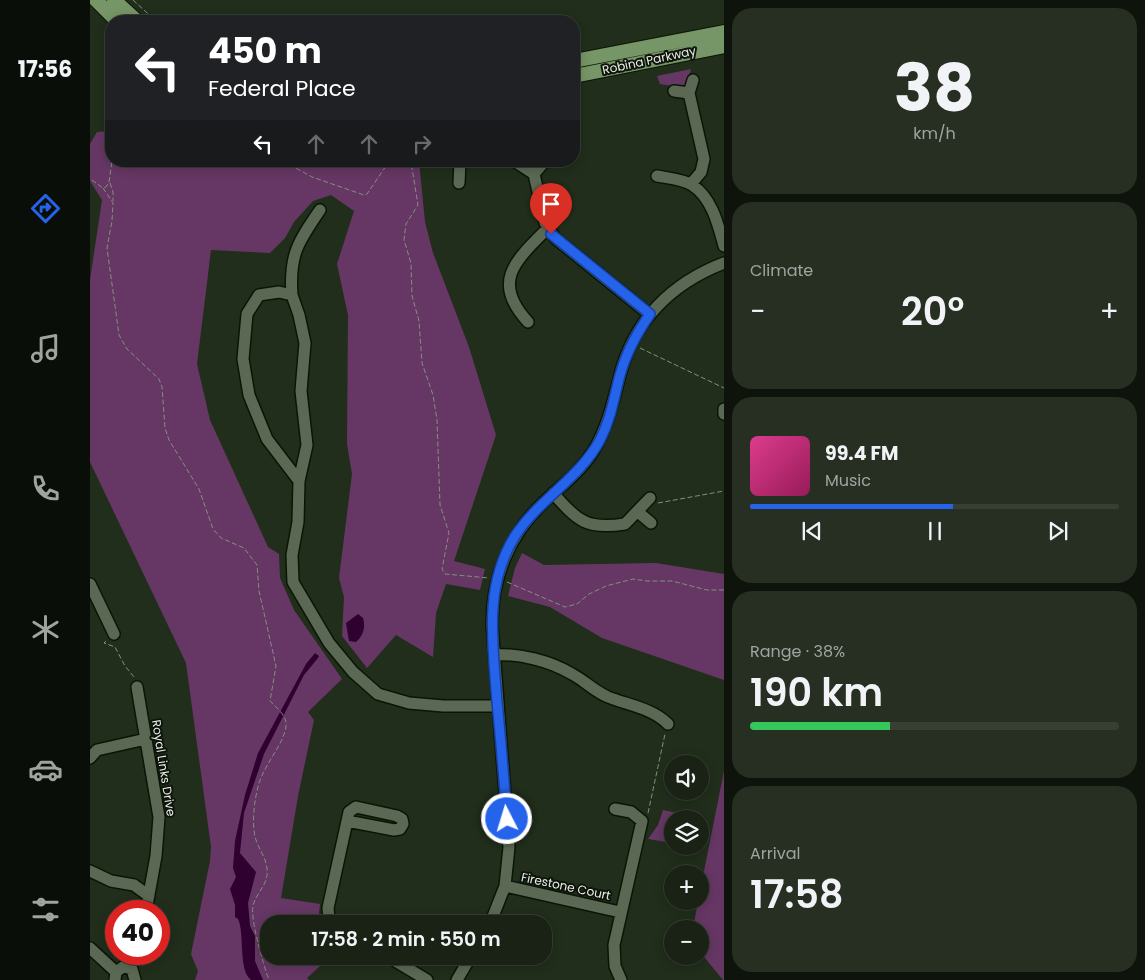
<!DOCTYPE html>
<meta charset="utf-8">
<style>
body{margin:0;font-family:Poppins,sans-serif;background:#262f22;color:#f1f3f6;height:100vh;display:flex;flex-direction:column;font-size:19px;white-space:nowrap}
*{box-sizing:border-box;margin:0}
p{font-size:16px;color:#9fa4a0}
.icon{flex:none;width:28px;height:28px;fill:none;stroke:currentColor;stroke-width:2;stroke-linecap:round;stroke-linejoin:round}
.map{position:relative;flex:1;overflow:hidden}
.panel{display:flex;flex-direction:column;gap:8px;padding:8px;background:#0e130b;width:421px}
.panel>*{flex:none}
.banner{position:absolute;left:15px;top:15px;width:475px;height:152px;border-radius:20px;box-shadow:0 2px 12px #0003,0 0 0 1px #373f34;background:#202124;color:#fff;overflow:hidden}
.buttons{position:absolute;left:574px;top:755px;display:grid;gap:10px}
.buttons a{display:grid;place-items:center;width:45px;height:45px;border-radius:50%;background:#192214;box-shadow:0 2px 12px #0003,0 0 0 1px #373f34;font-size:25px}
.speed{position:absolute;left:15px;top:900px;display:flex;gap:10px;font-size:25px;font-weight:700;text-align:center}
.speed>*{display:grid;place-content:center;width:65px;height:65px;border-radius:50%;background:#192214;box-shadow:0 2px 12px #0003,0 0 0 1px #373f34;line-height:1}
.speed .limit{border:8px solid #d22;background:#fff;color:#111}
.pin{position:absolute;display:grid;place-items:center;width:42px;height:42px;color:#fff;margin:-51px -21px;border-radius:50% 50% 50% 0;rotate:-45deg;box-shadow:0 0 5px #0007}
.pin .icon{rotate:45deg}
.me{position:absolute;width:55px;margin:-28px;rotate:355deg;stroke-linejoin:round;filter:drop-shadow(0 0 4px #0008)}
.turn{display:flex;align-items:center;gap:18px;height:105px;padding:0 20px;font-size:22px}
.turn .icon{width:65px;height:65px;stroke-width:2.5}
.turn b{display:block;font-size:35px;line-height:42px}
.lanes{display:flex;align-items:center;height:48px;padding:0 20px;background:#0003;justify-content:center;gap:25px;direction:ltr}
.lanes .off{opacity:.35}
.big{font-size:38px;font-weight:600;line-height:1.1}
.panel .tile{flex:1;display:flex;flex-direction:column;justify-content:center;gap:8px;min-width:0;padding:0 18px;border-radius:20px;background:#262f22}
.panel .dial{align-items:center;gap:0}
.dial b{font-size:65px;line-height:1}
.song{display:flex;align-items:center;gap:15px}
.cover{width:60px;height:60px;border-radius:8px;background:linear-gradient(135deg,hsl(330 70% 55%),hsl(330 70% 35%))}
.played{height:5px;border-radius:2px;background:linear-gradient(90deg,#2563eb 55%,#373f34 55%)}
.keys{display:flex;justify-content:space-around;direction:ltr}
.heat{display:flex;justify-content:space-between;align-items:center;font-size:28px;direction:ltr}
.charge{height:8px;border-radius:4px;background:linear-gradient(90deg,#34c759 38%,#373f34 0)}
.trip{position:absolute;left:170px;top:915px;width:292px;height:50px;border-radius:20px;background:#192214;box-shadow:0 2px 12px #0003,0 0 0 1px #373f34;font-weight:600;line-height:50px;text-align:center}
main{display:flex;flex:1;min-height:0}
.menu{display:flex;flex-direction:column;width:90px;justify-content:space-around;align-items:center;background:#0a0e08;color:#9fa4a0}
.menu .icon{width:35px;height:35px}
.menu .current{color:#2563eb}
.menu b{font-size:22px;color:#f1f3f6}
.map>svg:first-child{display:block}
.green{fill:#663765}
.water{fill:#2f0130}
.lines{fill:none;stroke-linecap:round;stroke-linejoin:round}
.minor-casing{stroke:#0a1605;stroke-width:14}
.major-casing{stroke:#0a1605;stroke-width:16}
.path{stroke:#848f7f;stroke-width:1;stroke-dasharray:5 2.5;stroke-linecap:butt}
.minor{stroke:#5b6954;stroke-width:11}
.major{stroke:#769667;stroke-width:14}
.route-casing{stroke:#184099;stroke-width:12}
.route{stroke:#2563eb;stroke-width:9}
.labels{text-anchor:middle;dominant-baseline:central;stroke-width:4;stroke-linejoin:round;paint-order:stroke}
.street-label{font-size:12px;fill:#eaf2e6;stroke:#0e140c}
</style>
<main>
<nav class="menu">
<b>17:56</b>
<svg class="icon current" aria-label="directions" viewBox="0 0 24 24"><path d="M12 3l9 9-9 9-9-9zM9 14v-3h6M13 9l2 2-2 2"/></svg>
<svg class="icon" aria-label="music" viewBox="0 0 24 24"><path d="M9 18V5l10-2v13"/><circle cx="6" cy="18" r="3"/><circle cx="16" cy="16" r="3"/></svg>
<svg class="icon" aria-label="phone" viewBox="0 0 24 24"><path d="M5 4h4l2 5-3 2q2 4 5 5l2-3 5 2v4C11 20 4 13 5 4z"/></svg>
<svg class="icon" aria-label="climate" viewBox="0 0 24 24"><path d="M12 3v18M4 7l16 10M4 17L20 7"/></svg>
<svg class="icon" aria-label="car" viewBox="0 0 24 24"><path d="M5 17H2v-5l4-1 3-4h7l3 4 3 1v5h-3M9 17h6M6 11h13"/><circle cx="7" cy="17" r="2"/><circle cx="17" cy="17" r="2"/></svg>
<svg class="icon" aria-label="filters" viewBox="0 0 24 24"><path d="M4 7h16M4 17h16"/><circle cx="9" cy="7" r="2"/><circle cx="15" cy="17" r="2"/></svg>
</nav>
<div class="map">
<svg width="634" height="980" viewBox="0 0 634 980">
<rect width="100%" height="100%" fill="#212e1b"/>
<path class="green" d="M601,69L597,83L590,87L570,84L567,76Z
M21,131V161H329L335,222L343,253L379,347L406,435L364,561L395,569L390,590L356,584L346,613L343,657L306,635L277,668L252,636L254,597L249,578L262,474L257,444L258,315L247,264L264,211L241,195L223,201L204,222L195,238L180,253L121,250L107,364L120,420L178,547L189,554L190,578L204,610L252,679L218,712L224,720L208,796L191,898L230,904L228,922L230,924H179V956H241L217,978L219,980H105L108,971L101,954L120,861L121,847L96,663L0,462V280L12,200L0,181V144L7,132Z
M432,553L454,565L566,563L634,574V680L512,638L460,607L418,596L425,568Z
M634,771V980H633L610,952V929H603L608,901H610V891Z
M573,810L612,818L610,825V819H582V843L558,839L568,825Z"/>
<path class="water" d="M268,614L273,618C276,627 273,636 266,642L259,641L256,623Z
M225,653L229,656L228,658L214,675L174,754L154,813L150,853L166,872L158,903L160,926L165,936V961L173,980H161C148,970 155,934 148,919L145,917V905L140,889L146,877L143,868L145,841L155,795L168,753L216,664Z"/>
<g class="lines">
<defs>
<path id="minor" d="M584,91L599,93L603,80
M599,93L614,159L611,172L601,184
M424,161L444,174
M455,161L444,174L455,223L465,238L559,314
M567,176C577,178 593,179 602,185C622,198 628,224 634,246
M369,183L370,161
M189,292L202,295L209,315L215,343L211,391L217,445L209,481L177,439L159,395L153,359L157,314L169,295Z
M202,295C199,255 208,242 230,210
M438,322C401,282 425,261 457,229
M634,409V414
M209,481L208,522L202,555L203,582L239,643L263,672L288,694L319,703L353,706H408
M463,493C488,521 496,530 535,524L560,498
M548,512L561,523
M0,584L24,634
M404,655C429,653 460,661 482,674C495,681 504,691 518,697C538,705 562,708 578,724
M47,687L69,817L66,856L56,911
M0,758L7,750L56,739
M525,809L541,812L552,821L524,945L525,966L531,980
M0,871L21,881L44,885L59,896
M415,886L530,912
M243,924L239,919L238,908L259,812L266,807L307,816L312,819L313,824L310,829L304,830L257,821
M400,924L415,886L419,847L402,624C402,579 418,537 451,505C469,487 490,473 504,450C518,426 523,402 530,375C544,320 582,283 634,263
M0,948L26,972
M297,956L337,980
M39,967L45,954
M25,980L26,972L33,967L42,969L45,980
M367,980L381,956"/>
<path id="major" d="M6,0L27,21
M24,0L47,21
M484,61L634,32
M484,76L634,46"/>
</defs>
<use href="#minor" class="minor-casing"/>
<use href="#major" class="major-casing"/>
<path class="path" d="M43,0L66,21
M193,161L222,177L274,195L277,194L296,166L310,162L322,168L328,205L316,224L314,240L321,263L322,296L329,321L332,363L343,395L347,420L350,505L359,533L352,569L355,574L399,578
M2,180L13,188L16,187L19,182L22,161
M20,183L23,192V201
M13,188L23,203L22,221L17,248L29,335L37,349L69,379L72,387L75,428L79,440L109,489L123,529L131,538L154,548L167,565L169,591L186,666L180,701C186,707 198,717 196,726C194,745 173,765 168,787C164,802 162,822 165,837C168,848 176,857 177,869C179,885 166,892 163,906C160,919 174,967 179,980
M550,348L634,388
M568,503L634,491
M417,582L475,607L487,604L499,594L516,586L543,579L557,581H582L617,590H634
M16,641L14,643L25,647L35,666L44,677
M558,813L575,734"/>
<use href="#minor" class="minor"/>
<use href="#major" class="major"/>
</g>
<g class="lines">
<defs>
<path id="route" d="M417,819C414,780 411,741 407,702C403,645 393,587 425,536C449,499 489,479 510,440C521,419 524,397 530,375C536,353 547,333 560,314L461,234"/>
</defs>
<use href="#route" class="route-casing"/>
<use href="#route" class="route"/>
</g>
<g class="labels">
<g class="street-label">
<text transform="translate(559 60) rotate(-12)">Robina Parkway</text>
<text transform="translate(74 768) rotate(81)">Royal Links Drive</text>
<text transform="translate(476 886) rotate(12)">Firestone Court</text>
</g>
</g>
</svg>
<div class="buttons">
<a><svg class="icon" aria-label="sound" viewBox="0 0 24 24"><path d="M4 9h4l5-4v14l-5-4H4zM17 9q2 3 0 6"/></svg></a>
<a><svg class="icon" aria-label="layers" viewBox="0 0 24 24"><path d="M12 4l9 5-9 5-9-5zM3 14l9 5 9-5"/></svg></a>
<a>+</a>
<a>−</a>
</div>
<div class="speed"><div class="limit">40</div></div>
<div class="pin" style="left:461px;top:234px;background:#d93025"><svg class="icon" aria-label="arrive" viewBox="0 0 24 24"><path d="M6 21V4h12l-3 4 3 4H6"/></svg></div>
<svg class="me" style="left:417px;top:819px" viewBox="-20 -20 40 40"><circle r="17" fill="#2563eb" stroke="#fff" stroke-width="3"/><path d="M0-11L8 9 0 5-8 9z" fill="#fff"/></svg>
<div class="trip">17:58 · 2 min · 550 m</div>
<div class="banner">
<div class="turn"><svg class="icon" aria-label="left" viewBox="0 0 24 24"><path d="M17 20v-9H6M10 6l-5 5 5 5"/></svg><div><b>450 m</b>Federal Place</div></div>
<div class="lanes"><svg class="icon" aria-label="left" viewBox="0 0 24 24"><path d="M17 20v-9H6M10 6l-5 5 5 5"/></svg><svg class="icon off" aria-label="ahead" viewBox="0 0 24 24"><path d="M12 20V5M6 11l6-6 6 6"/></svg><svg class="icon off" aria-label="ahead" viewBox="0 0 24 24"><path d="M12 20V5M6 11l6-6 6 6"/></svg><svg class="icon off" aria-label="right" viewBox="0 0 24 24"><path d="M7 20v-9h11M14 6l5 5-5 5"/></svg></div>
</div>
</div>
<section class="panel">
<div class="tile dial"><b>38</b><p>km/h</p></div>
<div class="tile"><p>Climate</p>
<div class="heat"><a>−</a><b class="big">20°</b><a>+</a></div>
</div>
<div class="tile">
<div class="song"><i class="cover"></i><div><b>99.4 FM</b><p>Music</p></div></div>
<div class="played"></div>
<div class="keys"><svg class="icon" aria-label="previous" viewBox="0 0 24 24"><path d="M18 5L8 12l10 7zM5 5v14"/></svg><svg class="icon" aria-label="pause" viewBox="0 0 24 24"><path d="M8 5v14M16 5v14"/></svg><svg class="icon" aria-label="next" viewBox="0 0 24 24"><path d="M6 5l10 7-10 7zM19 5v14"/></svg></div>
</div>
<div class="tile"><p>Range · 38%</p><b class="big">190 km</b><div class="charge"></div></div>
<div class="tile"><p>Arrival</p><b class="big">17:58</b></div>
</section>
</main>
